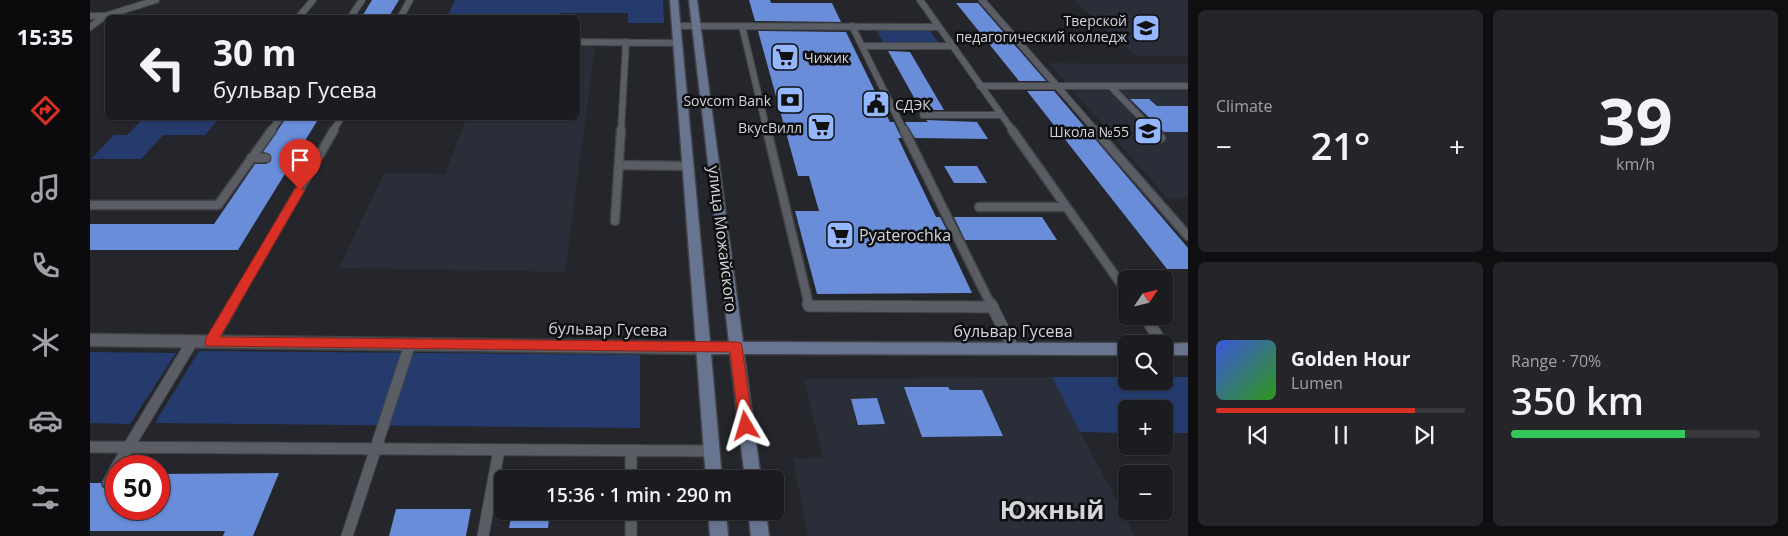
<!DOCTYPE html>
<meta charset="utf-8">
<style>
body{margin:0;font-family:"Open Sans",sans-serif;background:#242529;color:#f1f3f6;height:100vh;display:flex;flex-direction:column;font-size:19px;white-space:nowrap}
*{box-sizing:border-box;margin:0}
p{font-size:16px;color:#a0a1a5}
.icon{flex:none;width:28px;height:28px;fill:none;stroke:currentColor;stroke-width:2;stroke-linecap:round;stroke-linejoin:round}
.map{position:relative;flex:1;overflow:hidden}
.sheet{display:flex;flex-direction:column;gap:10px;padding:10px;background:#0f0f12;width:600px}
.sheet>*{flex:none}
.hud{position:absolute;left:15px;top:15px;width:475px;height:105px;border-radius:8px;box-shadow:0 1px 4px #0004,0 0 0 1px #393a3e;background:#1b1c20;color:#f1f3f6;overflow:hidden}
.needle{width:32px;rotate:55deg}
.tools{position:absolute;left:1028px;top:270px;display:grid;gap:10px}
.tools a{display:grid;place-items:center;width:55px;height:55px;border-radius:8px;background:#1b1c20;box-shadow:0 1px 4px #0004,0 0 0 1px #393a3e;font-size:25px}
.speed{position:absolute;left:15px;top:455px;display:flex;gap:10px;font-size:25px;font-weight:700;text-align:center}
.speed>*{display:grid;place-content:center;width:65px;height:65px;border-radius:50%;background:#1b1c20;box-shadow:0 1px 4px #0004,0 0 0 1px #393a3e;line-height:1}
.speed .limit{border:8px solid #d22;background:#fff;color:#111}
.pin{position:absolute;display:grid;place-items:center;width:42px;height:42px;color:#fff;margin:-51px -21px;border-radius:50% 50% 50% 0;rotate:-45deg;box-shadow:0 0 5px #0007}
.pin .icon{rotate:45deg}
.me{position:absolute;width:55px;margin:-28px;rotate:353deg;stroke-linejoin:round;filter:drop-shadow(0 0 4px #0008)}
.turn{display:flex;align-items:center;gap:18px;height:105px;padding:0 25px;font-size:22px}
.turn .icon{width:65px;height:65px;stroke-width:2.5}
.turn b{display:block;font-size:35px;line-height:42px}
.big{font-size:38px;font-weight:600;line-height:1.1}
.sheet .widget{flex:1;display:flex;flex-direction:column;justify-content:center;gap:8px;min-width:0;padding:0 18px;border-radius:8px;background:#242529}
.sheet .dial{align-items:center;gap:0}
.dial b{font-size:65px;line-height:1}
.song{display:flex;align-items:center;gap:15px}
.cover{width:60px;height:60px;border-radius:8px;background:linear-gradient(135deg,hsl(230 70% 55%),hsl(110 70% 35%))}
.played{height:5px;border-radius:2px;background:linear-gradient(90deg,#d93025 80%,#393a3e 80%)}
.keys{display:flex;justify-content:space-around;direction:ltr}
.heat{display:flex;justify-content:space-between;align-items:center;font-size:28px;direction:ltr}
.charge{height:8px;border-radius:4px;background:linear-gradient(90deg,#34c759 70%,#393a3e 0)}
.sheet .tiles{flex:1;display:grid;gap:10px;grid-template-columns:repeat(2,1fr)}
.trip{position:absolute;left:404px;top:470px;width:290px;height:50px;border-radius:8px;background:#1b1c20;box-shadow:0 1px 4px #0004,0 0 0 1px #393a3e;font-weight:600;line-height:50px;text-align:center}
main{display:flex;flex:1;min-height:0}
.tab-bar{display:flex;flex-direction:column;width:90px;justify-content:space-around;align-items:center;background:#0b0b0d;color:#a0a1a5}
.tab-bar .icon{width:35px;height:35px}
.tab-bar .current{color:#d93025}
.tab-bar b{font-size:22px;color:#f1f3f6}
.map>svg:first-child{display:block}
.built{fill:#292e38}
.green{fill:#253b6d}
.building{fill:#698dd9}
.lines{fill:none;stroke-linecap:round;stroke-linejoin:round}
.lane-far2-casing{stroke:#404247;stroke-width:8}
.lane-far1-casing{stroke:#404247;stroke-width:11}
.lane-casing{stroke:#404247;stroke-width:13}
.street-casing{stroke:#404247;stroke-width:3}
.secondary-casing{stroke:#404247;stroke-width:3}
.lane-far2{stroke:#5a5d63;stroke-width:6}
.lane-far1{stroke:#5a5d63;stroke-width:8}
.lane{stroke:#5a5d63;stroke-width:11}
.street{fill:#5a5d63;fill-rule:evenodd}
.secondary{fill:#687590;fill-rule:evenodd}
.route{fill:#d93025;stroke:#8d1f18}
.labels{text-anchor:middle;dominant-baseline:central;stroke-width:5;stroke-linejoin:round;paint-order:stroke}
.far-poi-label{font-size:14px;fill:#d3d5d8;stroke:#0e0f11;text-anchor:end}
.poi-label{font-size:16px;fill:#d3d5d8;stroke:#0e0f11;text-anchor:start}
.street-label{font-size:16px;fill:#d3d5d8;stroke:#0e0f11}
.near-district-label{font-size:25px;font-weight:bold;fill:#d3d5d8;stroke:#0e0f11}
</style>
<main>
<nav class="tab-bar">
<b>15:35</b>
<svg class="icon current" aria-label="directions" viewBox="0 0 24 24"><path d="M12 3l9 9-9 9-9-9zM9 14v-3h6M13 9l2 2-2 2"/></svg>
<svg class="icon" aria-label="music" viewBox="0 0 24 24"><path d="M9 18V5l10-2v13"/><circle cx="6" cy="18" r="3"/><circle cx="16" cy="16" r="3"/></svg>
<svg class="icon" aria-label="phone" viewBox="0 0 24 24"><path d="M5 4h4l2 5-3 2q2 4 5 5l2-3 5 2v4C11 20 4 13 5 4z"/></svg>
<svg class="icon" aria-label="climate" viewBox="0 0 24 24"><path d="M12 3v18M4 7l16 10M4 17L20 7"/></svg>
<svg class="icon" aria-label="car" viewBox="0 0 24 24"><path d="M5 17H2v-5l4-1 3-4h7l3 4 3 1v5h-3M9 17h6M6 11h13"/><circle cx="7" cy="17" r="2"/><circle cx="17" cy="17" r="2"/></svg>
<svg class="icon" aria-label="filters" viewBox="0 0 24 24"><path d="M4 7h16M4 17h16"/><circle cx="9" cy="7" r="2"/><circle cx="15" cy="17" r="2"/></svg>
</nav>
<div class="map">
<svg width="1098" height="536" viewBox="0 0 1098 536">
<rect width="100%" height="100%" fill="#24262b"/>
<path class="built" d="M983,0H1098V56H1046Z
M488,46L505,47L475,272L249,268L294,173L355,174L376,118H488Z
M959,63L1098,64V198H1077Z
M962,377L1045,536H718L703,459L733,457L714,379Z"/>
<path class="green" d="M365,0H573L574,23H538V13H470L469,18L357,17Z
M785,28H838L848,42H793Z
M54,118H129L115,135H73L51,159H1L24,135H37Z
M109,351L550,355V428L65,423Z
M0,352L86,353L40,424L0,423Z
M962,377H1036V381H1074V377H1098V433H1074V409H1036V433L990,432Z"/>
<path class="building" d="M282,0H309L298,18H271Z
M659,0H680L681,3H742L751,22L665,21Z
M866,3H888L956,81H929Z
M668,31L756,32L800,122H804L808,131L812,138H808L846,217H850L862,240H857L882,293L727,294L705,211H729L719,176H708Z
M798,51L820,52L854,110H831Z
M937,91H964L1098,248V269H1077Z
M1040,99H1059L1067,106H1098V132H1074Z
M196,118H229L208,152H197L192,155V161L201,164L148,250H0V224H124L165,164H176L181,161V155L173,152Z
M836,120L887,122L898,139L825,138L815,122H838Z
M854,166H887L897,183H864Z
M864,217H952L967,240H875Z
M814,387H858L860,390H892L913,436L832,437Z
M787,398L795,424L768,425L761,399Z
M189,473L163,536H133L135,531H0V483H11L12,487L18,490L22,489L26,483V509H69V474Z
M306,509H381L376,536H299Z
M422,511H460L458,528H419Z"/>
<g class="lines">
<defs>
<path id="lane-far2" d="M830,0L923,131
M892,0L967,86H1020L1064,131
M0,16H15L0,27
M15,16L66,0
M208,18L223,0
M260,18L272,0
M310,18L320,0
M586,26L848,27
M652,26L677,131
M762,26L814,131
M488,42L588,43
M772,46H862
M890,86H967L1006,131
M1020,86H1098
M833,115H911
M181,131L190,118
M243,131L251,118
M531,131L536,42"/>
<path id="lane-far1" d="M677,130L719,305
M814,130L901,305
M922,130L1036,291
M1005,130L1098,236
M1063,130L1071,138
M161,158H176
M197,158H228
M529,165L598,166
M0,205H128L182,130
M889,207H976
M525,221L531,130
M143,305L244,130"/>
<path id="lane" d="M718,304L719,306L903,307
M901,304L923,348
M1054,316L1073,344
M121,342L143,304
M0,447L622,451
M541,451V479
M27,466L102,342
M18,483L26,468
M541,511V536
M257,536L320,344
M393,536L409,450"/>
<path id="street" d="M0,334L613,342L618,344L620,348L618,352L613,354L0,346Z"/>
<path id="secondary" d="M580,0H588L620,342H639L599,0H607L653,342L1036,343V355L654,354L671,479H655L640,354H621L632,479H616Z
M1098,343V355H1074L1072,344Z
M618,511H636L638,536H620Z
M658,511H676L679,536H661Z"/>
</defs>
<use href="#lane-far2" class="lane-far2-casing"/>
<use href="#lane-far1" class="lane-far1-casing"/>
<use href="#lane" class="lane-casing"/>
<use href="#street" class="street-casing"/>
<use href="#secondary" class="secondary-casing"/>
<use href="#lane-far2" class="lane-far2"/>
<use href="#lane-far1" class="lane-far1"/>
<use href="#lane" class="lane"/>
<use href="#street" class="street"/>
<use href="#secondary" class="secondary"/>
</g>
<path class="route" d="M206,187H210L215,190L130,337L646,342L651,343L652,347L663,426L661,430L656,432L651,430L649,426L640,352L116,346L115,342L116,338Z"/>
<defs>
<symbol id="university-square" viewBox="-11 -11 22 22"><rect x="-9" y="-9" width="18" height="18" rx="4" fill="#95b7fd" stroke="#0e0f11"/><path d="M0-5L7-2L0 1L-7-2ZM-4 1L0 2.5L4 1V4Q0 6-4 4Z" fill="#111"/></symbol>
<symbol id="supermarket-square" viewBox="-11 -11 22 22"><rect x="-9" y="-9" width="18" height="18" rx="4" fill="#95b7fd" stroke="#0e0f11"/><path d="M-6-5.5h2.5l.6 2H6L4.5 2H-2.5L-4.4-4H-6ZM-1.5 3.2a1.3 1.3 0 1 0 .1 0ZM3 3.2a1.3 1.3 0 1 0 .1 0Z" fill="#111"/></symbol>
<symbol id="bank-square" viewBox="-11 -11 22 22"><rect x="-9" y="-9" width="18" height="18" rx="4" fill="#95b7fd" stroke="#0e0f11"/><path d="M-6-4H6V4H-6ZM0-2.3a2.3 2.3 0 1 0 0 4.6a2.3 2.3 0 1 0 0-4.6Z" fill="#111"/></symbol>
<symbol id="civic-square" viewBox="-11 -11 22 22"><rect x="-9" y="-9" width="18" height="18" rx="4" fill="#95b7fd" stroke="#0e0f11"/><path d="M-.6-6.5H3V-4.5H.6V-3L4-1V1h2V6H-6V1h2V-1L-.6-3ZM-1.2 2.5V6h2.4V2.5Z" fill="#111"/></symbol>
<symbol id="school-square" viewBox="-11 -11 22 22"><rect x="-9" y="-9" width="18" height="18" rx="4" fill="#95b7fd" stroke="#0e0f11"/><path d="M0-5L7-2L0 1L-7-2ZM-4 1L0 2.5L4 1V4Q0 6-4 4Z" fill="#111"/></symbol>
</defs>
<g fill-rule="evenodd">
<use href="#university-square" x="1040" y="12" width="32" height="32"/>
<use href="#supermarket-square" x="679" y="41" width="32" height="32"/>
<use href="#bank-square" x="684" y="84" width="32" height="32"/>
<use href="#civic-square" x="770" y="88" width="32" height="32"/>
<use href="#supermarket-square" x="715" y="111" width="32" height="32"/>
<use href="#school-square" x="1042" y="115" width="32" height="32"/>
<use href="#supermarket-square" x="734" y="219" width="32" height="32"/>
</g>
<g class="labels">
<g class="far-poi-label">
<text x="1037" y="20">Тверской<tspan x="1037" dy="16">педагогический колледж</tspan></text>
<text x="714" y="57" text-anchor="start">Чижик</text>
<text x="681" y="100">Sovcom Bank</text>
<text x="805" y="104" text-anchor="start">СДЭК</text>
<text x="712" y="127">ВкусВилл</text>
<text x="1039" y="131">Школа №55</text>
</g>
<g class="poi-label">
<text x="769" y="235">Pyaterochka</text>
</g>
<g class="street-label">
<text transform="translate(633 239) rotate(83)">улица Можайского</text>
<text transform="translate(518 329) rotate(1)">бульвар Гусева</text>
<text x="923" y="331">бульвар Гусева</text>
</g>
<g class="near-district-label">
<text x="962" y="509">Южный</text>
</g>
</g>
</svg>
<div class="tools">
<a><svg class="needle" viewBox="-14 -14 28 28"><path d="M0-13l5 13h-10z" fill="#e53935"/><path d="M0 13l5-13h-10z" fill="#a0a1a5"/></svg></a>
<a><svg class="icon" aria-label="search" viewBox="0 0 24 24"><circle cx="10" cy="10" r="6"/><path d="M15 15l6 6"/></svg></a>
<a>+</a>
<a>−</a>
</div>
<div class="speed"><div class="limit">50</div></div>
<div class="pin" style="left:210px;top:190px;background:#d93025"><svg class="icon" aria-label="arrive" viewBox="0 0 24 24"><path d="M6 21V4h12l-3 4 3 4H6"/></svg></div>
<svg class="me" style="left:656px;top:426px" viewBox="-20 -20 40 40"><path d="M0-17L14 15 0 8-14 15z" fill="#d93025" stroke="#fff" stroke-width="4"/></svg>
<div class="trip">15:36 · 1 min · 290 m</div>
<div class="hud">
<div class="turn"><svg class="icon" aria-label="left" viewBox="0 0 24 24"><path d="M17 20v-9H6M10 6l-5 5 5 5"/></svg><div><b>30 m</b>бульвар Гусева</div></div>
</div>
</div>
<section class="sheet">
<div class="tiles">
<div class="widget"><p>Climate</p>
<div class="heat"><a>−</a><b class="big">21°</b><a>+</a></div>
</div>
<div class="widget dial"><b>39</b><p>km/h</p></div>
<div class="widget">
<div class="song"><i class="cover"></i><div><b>Golden Hour</b><p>Lumen</p></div></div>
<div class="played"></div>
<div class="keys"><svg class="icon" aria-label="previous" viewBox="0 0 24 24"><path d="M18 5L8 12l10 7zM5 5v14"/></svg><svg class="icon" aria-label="pause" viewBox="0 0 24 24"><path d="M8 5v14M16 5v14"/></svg><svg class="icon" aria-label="next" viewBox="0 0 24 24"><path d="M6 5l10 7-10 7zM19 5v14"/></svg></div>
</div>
<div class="widget"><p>Range · 70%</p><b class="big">350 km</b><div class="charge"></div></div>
</div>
</section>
</main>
